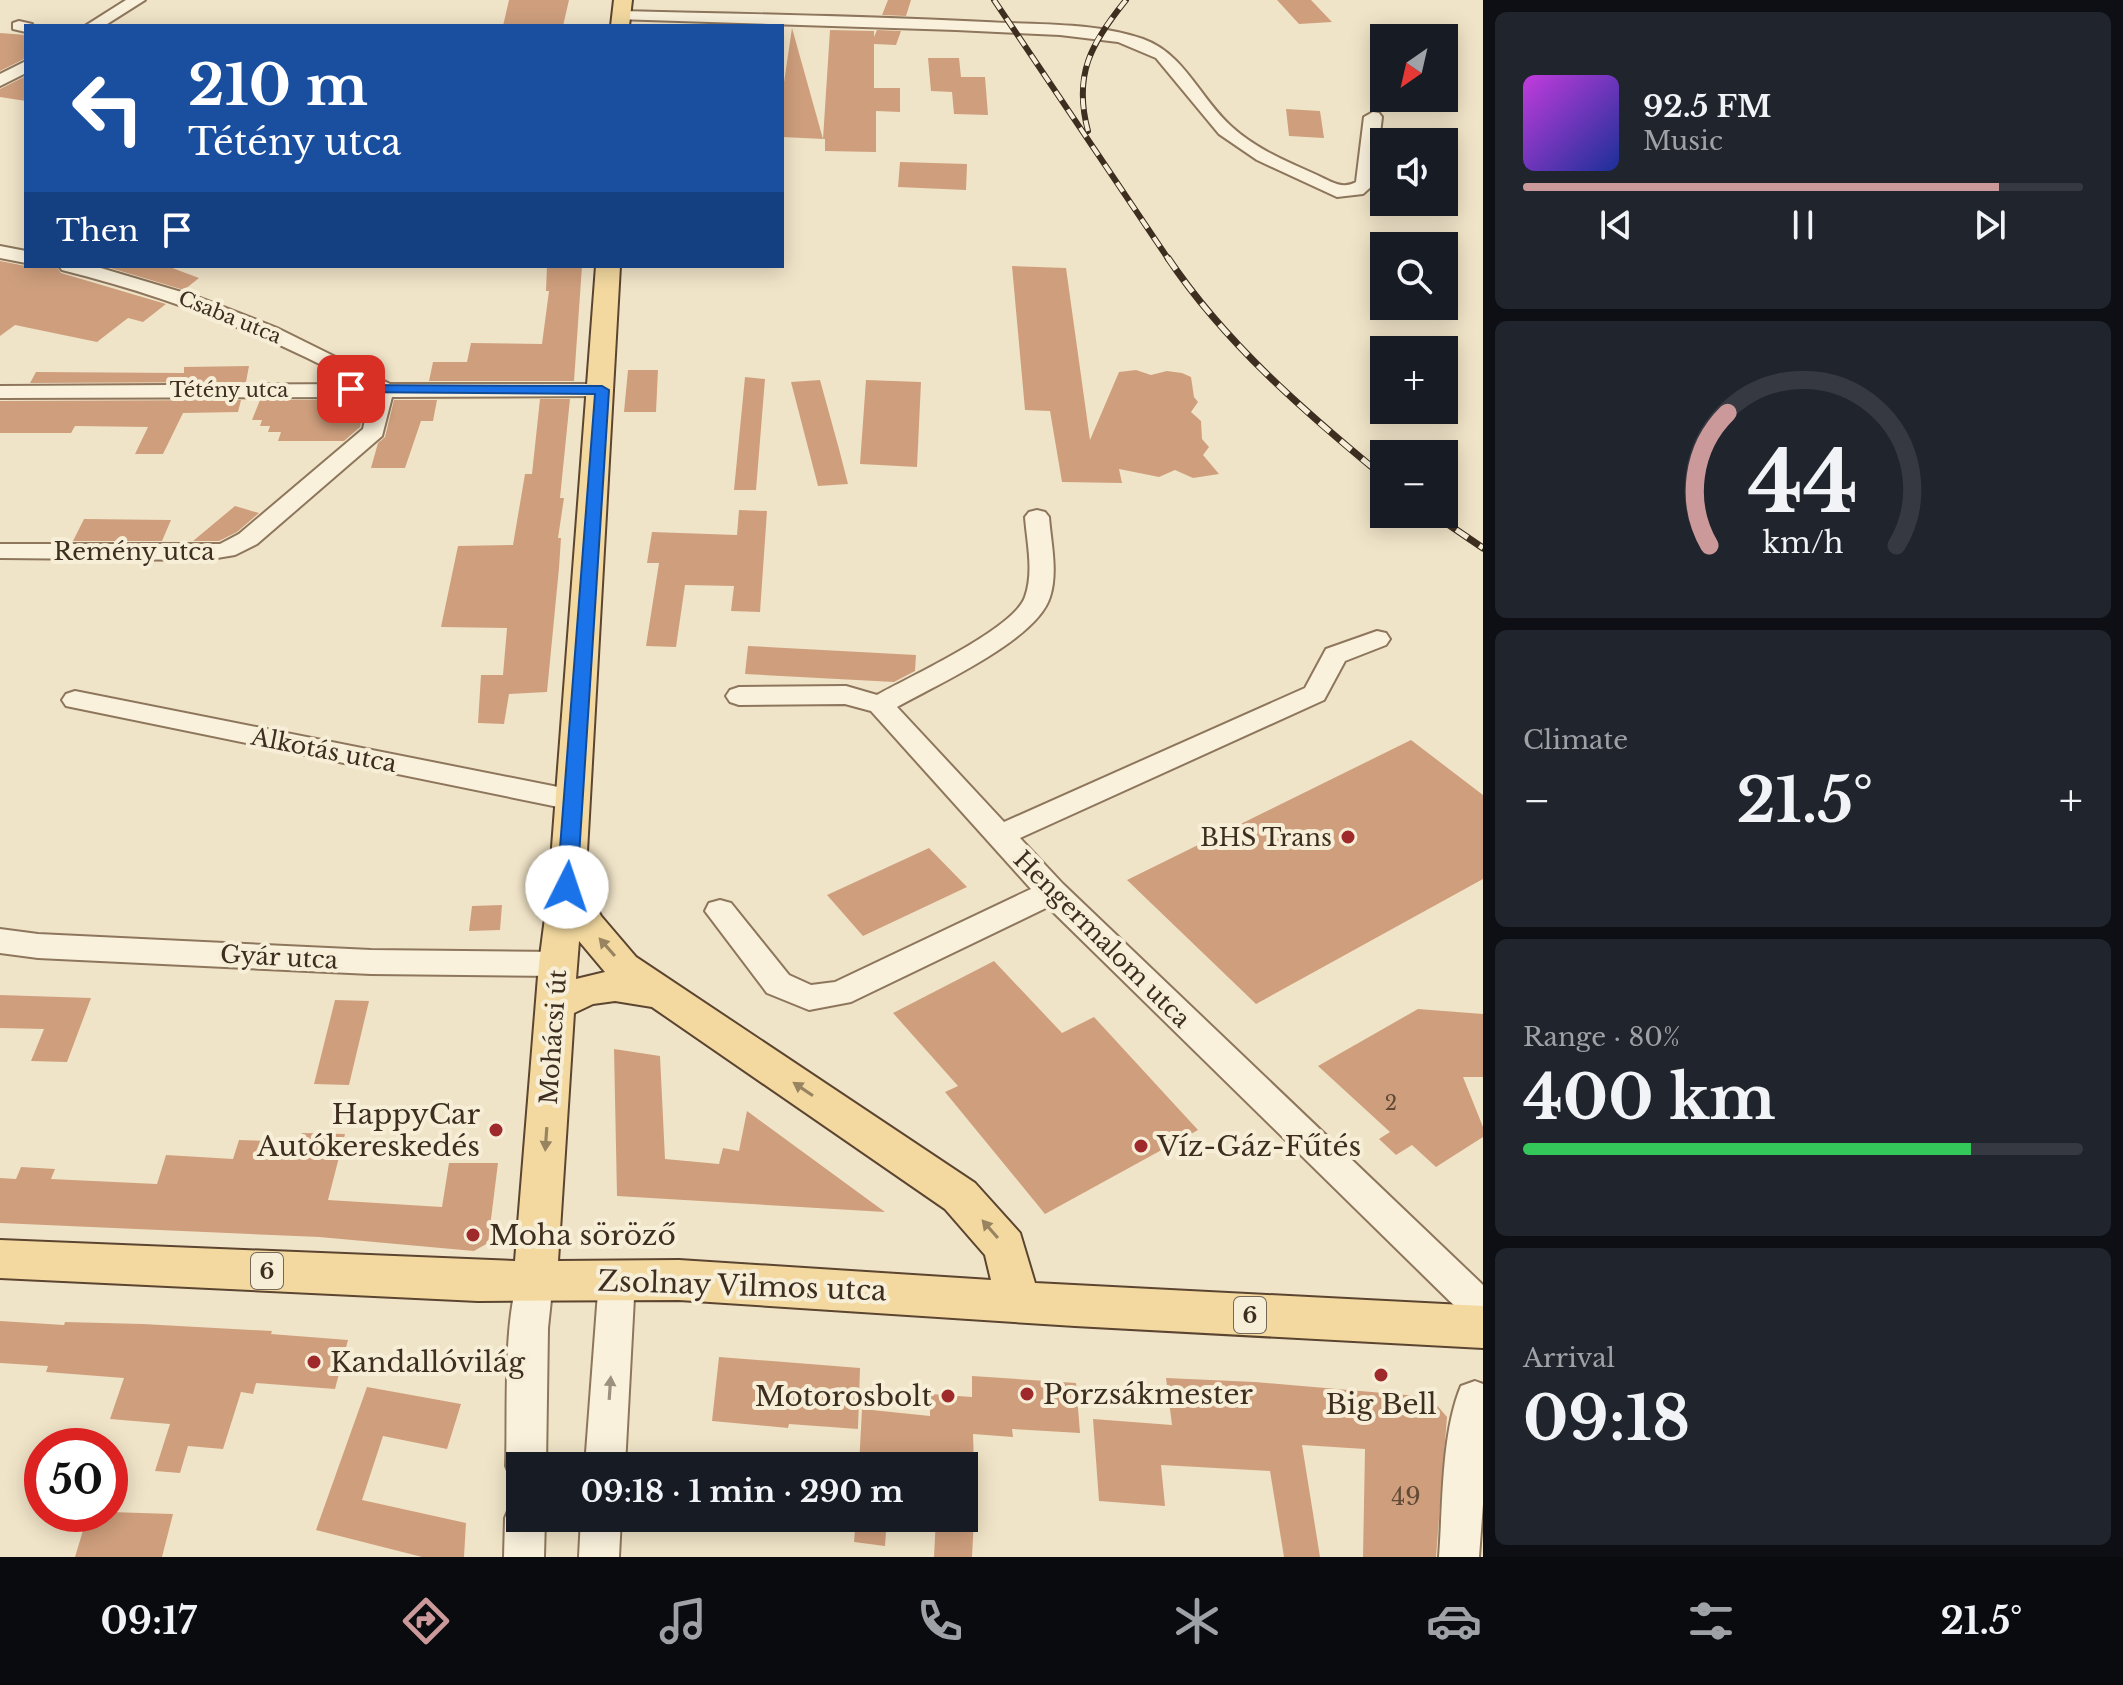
<!DOCTYPE html>
<meta charset="utf-8">
<style>
body{margin:0;font-family:"Libre Baskerville",serif;background:#20242c;color:#f1f3f6;height:100vh;display:flex;flex-direction:column;font-size:30px;white-space:nowrap}
*{box-sizing:border-box;margin:0}
p{font-size:26px;color:#9ea1a6}
.icon{flex:none;width:44px;height:44px;fill:none;stroke:currentColor;stroke-width:2;stroke-linecap:round;stroke-linejoin:round}
.map{position:relative;flex:1;overflow:hidden}
.details{display:flex;flex-direction:column;gap:12px;padding:12px;background:#0d0f14;width:640px}
.details>*{flex:none}
.top-card{position:absolute;left:24px;top:24px;width:760px;height:244px;border-radius:0px;box-shadow:0 4px 20px #0003;background:#1a4fa0;color:#fff;overflow:hidden}
.needle{width:52px;rotate:214deg}
.tools{position:absolute;left:1370px;top:24px;display:grid;gap:16px}
.tools a{display:grid;place-items:center;width:88px;height:88px;border-radius:0px;background:#171b24;box-shadow:0 4px 20px #0003;font-size:40px}
.speed{position:absolute;left:24px;top:1428px;display:flex;gap:16px;font-size:40px;font-weight:700;text-align:center}
.speed>*{display:grid;place-content:center;width:104px;height:104px;border-radius:50%;background:#171b24;box-shadow:0 4px 20px #0003;line-height:1}
.speed .limit{border:12px solid #d22;background:#fff;color:#111}
.pin{position:absolute;display:grid;place-items:center;width:68px;height:68px;color:#fff;margin:-34px;border-radius:16px;box-shadow:0 4px 12px #0006}
.me{position:absolute;width:88px;margin:-44px;rotate:4deg;stroke-linejoin:round;filter:drop-shadow(0 0 6px #0008)}
.turn{display:flex;align-items:center;gap:28px;height:168px;padding:0 32px;font-size:36px}
.turn .icon{width:104px;height:104px;stroke-width:2.5}
.turn b{display:block;font-size:56px;line-height:68px}
.then{display:flex;align-items:center;height:76px;padding:0 32px;background:#0003;gap:16px;font-size:30px}
.big{font-size:60px;font-weight:700;line-height:1.1}
.details .card{flex:1;display:flex;flex-direction:column;justify-content:center;gap:12px;min-width:0;padding:0 28px;border-radius:12px;background:#20242c}
.details .dial{align-items:center;gap:0}
.dial svg{height:208px;overflow:visible;fill:none;stroke:#363941;stroke-width:7;stroke-linecap:round;text-anchor:middle}
.dial text{fill:#f1f3f6;stroke:none}
.song{display:flex;align-items:center;gap:24px}
.cover{width:96px;height:96px;border-radius:12px;background:linear-gradient(135deg,hsl(290 70% 55%),hsl(230 70% 35%))}
.played{height:8px;border-radius:4px;background:linear-gradient(90deg,#cc999b 85%,#363941 85%)}
.keys{display:flex;justify-content:space-around;direction:ltr}
.heat{display:flex;justify-content:space-between;align-items:center;font-size:44px;direction:ltr}
.charge{height:12px;border-radius:6px;background:linear-gradient(90deg,#34c759 80%,#363941 0)}
.trip{position:absolute;left:506px;top:1452px;width:472px;height:80px;border-radius:0px;background:#171b24;box-shadow:0 4px 20px #0003;font-weight:700;line-height:80px;text-align:center}
.dock{display:flex;height:128px;justify-content:space-around;align-items:center;background:#090b0e;color:#9ea1a6}
.dock .icon{width:56px;height:56px}
.dock .current{color:#cc999b}
.dock b{font-size:36px;color:#f1f3f6}
main{display:flex;flex:1;min-height:0}
.map>svg:first-child{display:block}
.building{fill:#cf9f7d}
.lines{fill:none;stroke-linecap:round;stroke-linejoin:round}
.minor-casing{stroke:#8d765c;stroke-width:4}
.major-casing{stroke:#5b4430;stroke-width:4}
.minor{fill:#faf1dc;fill-rule:evenodd}
.major{fill:#f3d9a0;fill-rule:evenodd}
.rail-far1-casing{stroke:#3d2e20;stroke-width:6}
.rail-casing{stroke:#3d2e20;stroke-width:7}
.rail-far1{stroke:#f7eed8;stroke-width:4;stroke-dasharray:11;stroke-linecap:butt}
.rail{stroke:#f7eed8;stroke-width:5;stroke-dasharray:14;stroke-linecap:butt}
.oneway{fill:#988460}
.oneway2{fill:#9c907e}
.route{fill:#1a73e8;stroke:#114b97;stroke-width:2}
.poi-dot{fill:#9e2a2b;stroke:#f7eed8;stroke-width:3}
.labels{text-anchor:middle;dominant-baseline:central;stroke-width:8;stroke-linejoin:round;paint-order:stroke}
.far-street-label{font-size:20px;fill:#3d2e20;stroke:#f7eed8}
.number-label{font-size:20px;fill:#624a37}
.shield{fill:#f7eed8;stroke:#756857;stroke-width:2}
.shield-label{font-size:22px;font-weight:bold;fill:#3d2e20}
.street-label{font-size:24px;fill:#3d2e20;stroke:#f7eed8}
.poi-label{font-size:24px;fill:#3d2e20;stroke:#f7eed8;text-anchor:end}
.near-number-label{font-size:24px;fill:#624a37}
.near-poi-label{font-size:28px;fill:#3d2e20;stroke:#f7eed8;text-anchor:start}
.near-street-label{font-size:28px;fill:#3d2e20;stroke:#f7eed8}
</style>
<main>
<div class="map">
<svg width="1483" height="1557" viewBox="0 0 1483 1557">
<rect width="100%" height="100%" fill="#f0e4c8"/>
<path class="building" d="M509,0H569L563,26H503Z
M888,0H911L906,16L882,15Z
M1277,0H1311L1332,22L1299,24Z
M792,28L823,139L782,137V96Z
M830,30L874,31V37L877,30L901,31L896,45L874,44V88H900V112L876,111V152L825,151V139H823Z
M0,33L26,35V58L0,71Z
M928,58H959L961,77H985L988,115L954,114L952,92L931,91Z
M26,76V101L0,97V89Z
M1286,109L1320,111L1324,138L1289,136Z
M900,162L967,164L966,190L898,187Z
M0,261L26,266H56L61,273L166,304L143,322L128,318L97,342L15,325L0,336Z
M104,266H167L199,278L184,290Z
M547,266H582L574,381H429L433,362H467L471,343L542,344L549,291H546Z
M1012,266L1066,268L1090,440L1119,372L1136,370L1151,375L1167,371L1182,373L1191,377L1194,397L1198,402L1191,412L1201,421L1202,439L1209,447L1203,455L1219,474L1193,478L1175,470L1159,477L1119,469L1122,483L1062,482L1050,411L1025,410Z
M249,366L246,382L30,383L36,372L184,373V367Z
M628,370H658L656,412H624Z
M745,377L765,379L756,490H734Z
M820,380L839,449L848,484L818,486L791,382Z
M866,380L921,382L917,467L860,464Z
M540,399H570L560,498H564L558,538H561L559,568L547,692L509,694L504,724L478,723L481,675H503L507,628L441,627L458,546L513,545L525,474H532Z
M241,400L238,412L183,413L163,454H135L148,427L75,426L71,433H0V401Z
M260,400H366L360,427L344,441H278L281,432H268L270,426H260L262,420H252Z
M394,400H437L433,421H421L405,468H371L378,443L385,437Z
M235,506L259,513L237,532L219,541H193Z
M739,510L767,511L760,612L731,611L734,586L685,585L676,647L646,646L659,563H647L652,532L737,535Z
M84,519L171,520L162,541H73Z
M748,646L916,655L915,671L894,682L745,674Z
M1411,740L1483,795V879L1256,1004L1127,880Z
M929,848L967,887L863,936L827,895Z
M502,905L500,930L469,931L472,906Z
M994,961L1062,1033L1094,1017L1198,1130L1045,1214L945,1092L958,1086L893,1013Z
M0,995L91,998L67,1062L31,1061L44,1029L0,1028Z
M335,1000L369,1001L349,1085L314,1084Z
M1418,1009L1483,1014V1077H1463L1483,1127V1137L1436,1167L1412,1145L1396,1155L1379,1139L1390,1132L1318,1066Z
M614,1049L660,1056L665,1159L719,1164L723,1148L739,1151L747,1111L885,1212L617,1196Z
M302,1133L345,1134L328,1200L442,1207L449,1163H498L488,1243L474,1251L319,1237L0,1223V1178L16,1179L21,1167L55,1169L51,1179L157,1184L166,1155L233,1159L239,1140L300,1142Z
M0,1321L64,1325L65,1322L143,1324L272,1331L271,1334L348,1340L335,1389L256,1383L253,1394L241,1392L223,1449L188,1446L180,1473L155,1471L170,1424L110,1419L124,1378L46,1372L48,1366L0,1363Z
M719,1357L860,1368L858,1429L789,1424L788,1428L712,1421Z
M972,1376L1076,1383L1080,1433L1012,1429L1013,1437L973,1434L974,1466H859L862,1409L930,1416V1394L972,1397Z
M1166,1378L1255,1382L1430,1397L1447,1417L1436,1557H1363L1365,1449L1302,1445L1320,1557H1284L1270,1471L1161,1465L1165,1506L1099,1501L1093,1419L1172,1425Z
M367,1387L461,1404L447,1449L383,1436L362,1500L466,1523L464,1557H422L316,1530Z
M110,1512L173,1514L162,1557H75L88,1514Z
M856,1518H887L885,1546L854,1542Z
M936,1518H974L972,1557H934Z"/>
<g class="lines">
<defs>
<path id="minor" d="M126,0H145L104,26H85Z
M621,11C743,14 864,16 986,22C1038,25 1093,22 1143,39C1185,54 1200,99 1232,127C1256,149 1288,162 1317,175C1330,181 1342,190 1356,182L1364,117L1373,112L1379,113L1382,117L1374,184L1363,194L1337,197L1257,160L1219,134L1156,58L1118,42L1060,35L956,30L616,19V13Z
M19,21L32,24L33,26H26V32L13,29V23Z
M26,61V73L0,86V74Z
M0,246L26,251V263L0,258Z
M59,266H94L198,297L277,328L390,384H602L613,390L602,396L392,397L382,436L257,544L235,555L205,560L0,558V544H220L239,534L363,429L370,397L0,398V386L358,384C264,333 166,296 62,270Z
M1037,510L1045,512L1049,517C1051,543 1058,572 1050,597C1037,640 936,685 897,707L1004,822L1305,688L1326,649L1377,631L1386,633L1390,639L1386,645L1345,661L1324,700L1020,838L1063,884L1483,1285V1326L1470,1321L1048,907L851,1002L809,1010L767,993L705,911L709,903L720,900L731,903L789,975L811,985L835,982L1031,889L871,711L845,704L739,705L730,702L726,696L730,690L739,687L846,686L877,695C909,677 1014,629 1025,597C1034,572 1027,543 1025,517L1029,512Z
M75,691L573,790L583,793L587,800L583,807L573,810L66,706L62,700L66,694Z
M0,929L38,934L371,950L558,952L569,956L574,964L569,972L558,976L371,974L38,958L0,953Z
M617,1263L630,1267L635,1279L625,1466H585L599,1279L604,1267Z
M535,1265L548,1269L553,1281L548,1328L546,1466H520V1483L512,1480L506,1466C508,1416 502,1312 522,1269Z
M1475,1381L1483,1384V1504L1479,1557H1439C1443,1505 1441,1434 1461,1386Z
M520,1500V1518H545L544,1557H504L505,1518L511,1504Z
M581,1518H621L619,1557H579Z"/>
<path id="major" d="M614,0H632L629,26H611Z
M596,266H620L585,887L601,916L636,957L975,1183L1020,1233L1035,1283L1483,1306V1348L1075,1326L679,1300L478,1301L0,1278V1240L515,1261L539,964L549,887ZM579,941L605,972L576,979ZM615,1001L652,1007L945,1209L985,1255L991,1280L679,1260L558,1261L574,1013L593,1004Z"/>
</defs>
<use href="#minor" class="minor-casing"/>
<use href="#major" class="major-casing"/>
<use href="#minor" class="minor"/>
<use href="#major" class="major"/>
<defs>
<path id="rail-far1" d="M994,0L1169,260
M1088,131C1073,75 1091,43 1126,0"/>
<path id="rail" d="M1168,258C1225,343 1305,412 1384,477
M1433,514L1483,548"/>
</defs>
<use href="#rail-far1" class="rail-far1-casing"/>
<use href="#rail" class="rail-casing"/>
<use href="#rail-far1" class="rail-far1"/>
<use href="#rail" class="rail"/>
</g>
<defs><path id="oneway-solid" d="M-6-.8H1V-3.2L6.5 0L1 3.2V.8H-6Z" transform="scale(2)"/></defs>
<g class="oneway">
<use href="#oneway-solid" transform="translate(607 947) rotate(-131)"/>
<use href="#oneway-solid" transform="translate(803 1089) rotate(-146)"/>
<use href="#oneway-solid" transform="translate(546 1139) rotate(94)"/>
<use href="#oneway-solid" transform="translate(990 1229) rotate(-131)"/>
</g>
<use class="oneway2" href="#oneway-solid" transform="translate(610 1388) rotate(-86)"/>
<path class="route" d="M351,385L602,386L609,390L577,887L574,892H560L557,887L595,394L346,392V386Z"/>
<g class="poi-dot">
<circle cx="1348" cy="837" r="8"/>
<circle cx="496" cy="1130" r="8"/>
<circle cx="1141" cy="1146" r="8"/>
<circle cx="473" cy="1235" r="8"/>
<circle cx="314" cy="1362" r="8"/>
<circle cx="1381" cy="1375" r="8"/>
<circle cx="1027" cy="1394" r="8"/>
<circle cx="948" cy="1396" r="8"/>
</g>
<g class="labels">
<g class="far-street-label">
<text transform="translate(230 317) rotate(22)">Csaba utca</text>
<text x="229" y="390">Tétény utca</text>
</g>
<g class="number-label">
<text x="1391" y="1103">2</text>
</g>
<g class="shield">
<rect x="251" y="1253" width="32" height="36" rx="6"/>
<rect x="1234" y="1297" width="32" height="36" rx="6"/>
</g>
<g class="shield-label">
<text x="267" y="1271">6</text>
<text x="1250" y="1315">6</text>
</g>
<g class="street-label">
<text x="134" y="551">Remény utca</text>
<text transform="translate(324 750) rotate(11)">Alkotás utca</text>
<text transform="translate(1102 939) rotate(45)">Hengermalom utca</text>
<text transform="translate(279 957) rotate(3)">Gyár utca</text>
<text transform="translate(553 1037) rotate(-86)">Mohácsi út</text>
</g>
<g class="poi-label">
<text x="1332" y="837">BHS Trans</text>
</g>
<g class="near-number-label">
<text x="1406" y="1496">49</text>
</g>
<g class="near-poi-label">
<text x="480" y="1114" text-anchor="end">HappyCar<tspan x="480" dy="32">Autókereskedés</tspan></text>
<text x="1157" y="1146">Víz-Gáz-Fűtés</text>
<text x="489" y="1235">Moha söröző</text>
<text x="330" y="1362">Kandallóvilág</text>
<text x="1043" y="1394">Porzsákmester</text>
<text x="932" y="1396" text-anchor="end">Motorosbolt</text>
<text x="1381" y="1404" text-anchor="middle">Big Bell</text>
</g>
<g class="near-street-label">
<text transform="translate(742 1286) rotate(2)">Zsolnay Vilmos utca</text>
</g>
</g>
</svg>
<div class="tools">
<a><svg class="needle" viewBox="-14 -14 28 28"><path d="M0-13l5 13h-10z" fill="#e53935"/><path d="M0 13l5-13h-10z" fill="#9ea1a6"/></svg></a>
<a><svg class="icon" aria-label="sound" viewBox="0 0 24 24"><path d="M4 9h4l5-4v14l-5-4H4zM17 9q2 3 0 6"/></svg></a>
<a><svg class="icon" aria-label="search" viewBox="0 0 24 24"><circle cx="10" cy="10" r="6"/><path d="M15 15l6 6"/></svg></a>
<a>+</a>
<a>−</a>
</div>
<div class="speed"><div class="limit">50</div></div>
<div class="pin" style="left:351px;top:389px;background:#d93025"><svg class="icon" aria-label="arrive" viewBox="0 0 24 24"><path d="M6 21V4h12l-3 4 3 4H6"/></svg></div>
<svg class="me" style="left:567px;top:887px" viewBox="-20 -20 40 40"><circle r="19" fill="#fff"/><path d="M0-13L10 11 0 6-10 11z" fill="#1a73e8"/></svg>
<div class="trip">09:18 · 1 min · 290 m</div>
<div class="top-card">
<div class="turn"><svg class="icon" aria-label="left" viewBox="0 0 24 24"><path d="M17 20v-9H6M10 6l-5 5 5 5"/></svg><div><b>210 m</b>Tétény utca</div></div>
<div class="then">Then<svg class="icon" aria-label="arrive" viewBox="0 0 24 24"><path d="M6 21V4h12l-3 4 3 4H6"/></svg></div>
</div>
</div>
<section class="details">
<div class="card">
<div class="song"><i class="cover"></i><div><b>92.5 FM</b><p>Music</p></div></div>
<div class="played"></div>
<div class="keys"><svg class="icon" aria-label="previous" viewBox="0 0 24 24"><path d="M18 5L8 12l10 7zM5 5v14"/></svg><svg class="icon" aria-label="pause" viewBox="0 0 24 24"><path d="M8 5v14M16 5v14"/></svg><svg class="icon" aria-label="next" viewBox="0 0 24 24"><path d="M6 5l10 7-10 7zM19 5v14"/></svg></div>
</div>
<div class="card dial"><svg viewBox="0 0 100 80">
<path d="M14 69A42 42 0 1 1 86 69"/>
<path d="M14 69A42 42 0 0 1 21 18" stroke="#cc999b"/>
<text x="50" y="56" font-size="32" font-weight="700">44</text>
<text x="50" y="72" font-size="11">km/h</text>
</svg></div>
<div class="card"><p>Climate</p>
<div class="heat"><a>−</a><b class="big">21.5°</b><a>+</a></div>
</div>
<div class="card"><p>Range · 80%</p><b class="big">400 km</b><div class="charge"></div></div>
<div class="card"><p>Arrival</p><b class="big">09:18</b></div>
</section>
</main>
<nav class="dock">
<b>09:17</b>
<svg class="icon current" aria-label="directions" viewBox="0 0 24 24"><path d="M12 3l9 9-9 9-9-9zM9 14v-3h6M13 9l2 2-2 2"/></svg>
<svg class="icon" aria-label="music" viewBox="0 0 24 24"><path d="M9 18V5l10-2v13"/><circle cx="6" cy="18" r="3"/><circle cx="16" cy="16" r="3"/></svg>
<svg class="icon" aria-label="phone" viewBox="0 0 24 24"><path d="M5 4h4l2 5-3 2q2 4 5 5l2-3 5 2v4C11 20 4 13 5 4z"/></svg>
<svg class="icon" aria-label="climate" viewBox="0 0 24 24"><path d="M12 3v18M4 7l16 10M4 17L20 7"/></svg>
<svg class="icon" aria-label="car" viewBox="0 0 24 24"><path d="M5 17H2v-5l4-1 3-4h7l3 4 3 1v5h-3M9 17h6M6 11h13"/><circle cx="7" cy="17" r="2"/><circle cx="17" cy="17" r="2"/></svg>
<svg class="icon" aria-label="filters" viewBox="0 0 24 24"><path d="M4 7h16M4 17h16"/><circle cx="9" cy="7" r="2"/><circle cx="15" cy="17" r="2"/></svg>
<b>21.5°</b>
</nav>
